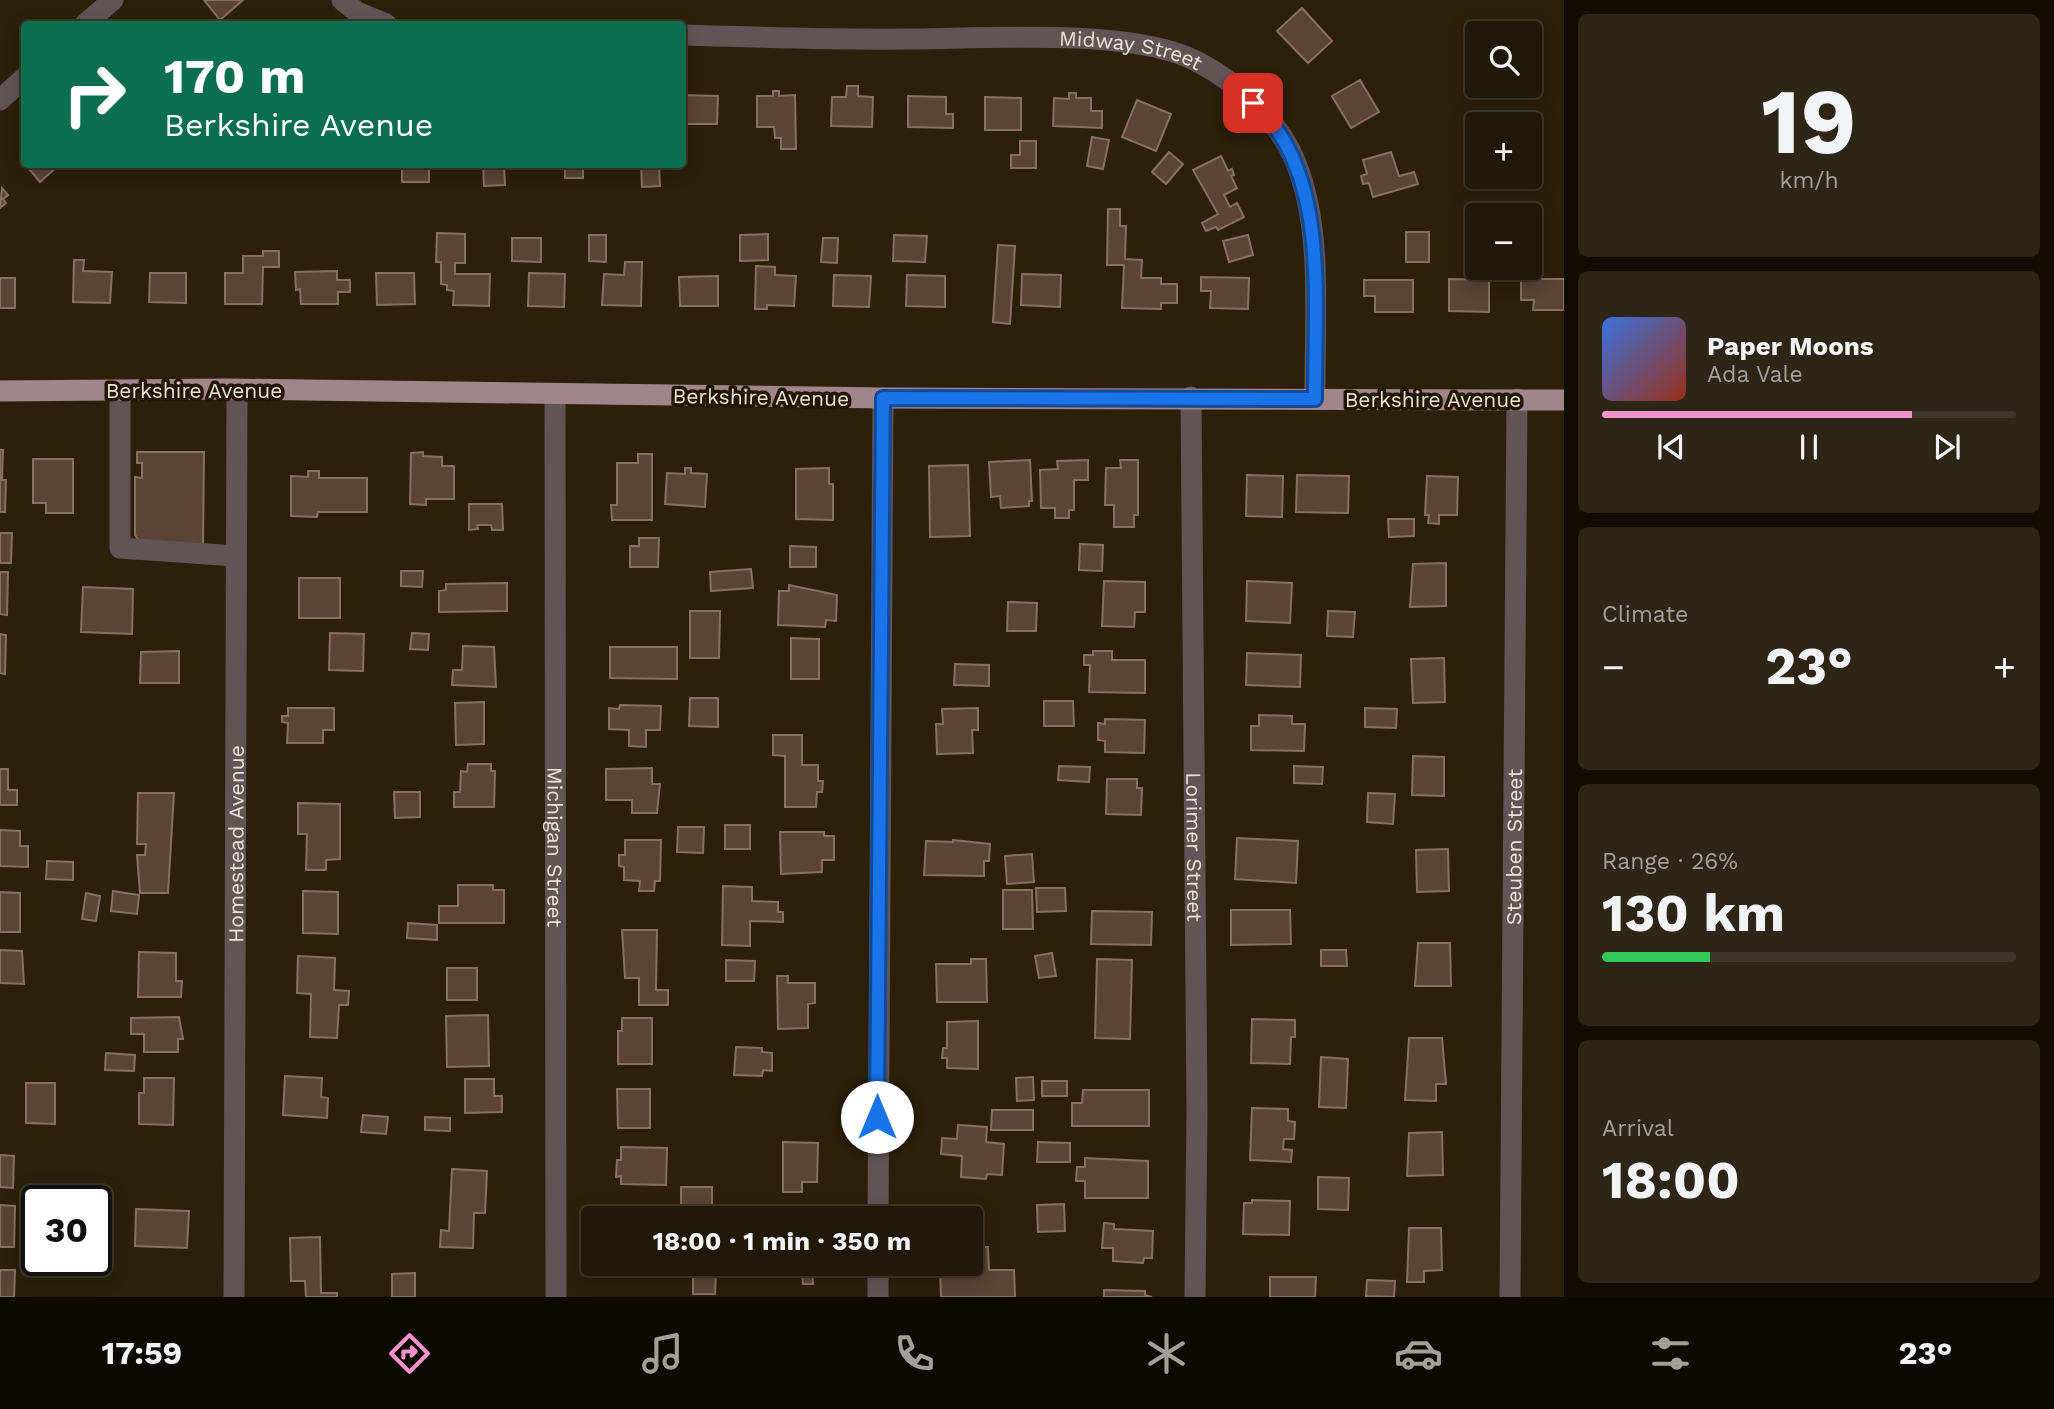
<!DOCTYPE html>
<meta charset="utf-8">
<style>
body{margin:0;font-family:"Work Sans",sans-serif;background:#2d2516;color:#f1f3f6;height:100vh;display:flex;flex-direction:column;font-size:26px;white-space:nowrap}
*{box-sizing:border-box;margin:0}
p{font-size:23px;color:#a2a09c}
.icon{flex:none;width:38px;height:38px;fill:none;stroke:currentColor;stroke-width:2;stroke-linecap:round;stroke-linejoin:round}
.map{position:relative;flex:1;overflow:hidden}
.side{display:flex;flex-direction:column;gap:14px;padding:14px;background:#120d04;width:490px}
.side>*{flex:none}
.banner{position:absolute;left:21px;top:21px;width:665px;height:147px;border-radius:7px;box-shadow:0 4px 18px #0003,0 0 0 2px #3e3729;background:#0b6e4f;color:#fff;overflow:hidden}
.controls{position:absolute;left:1465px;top:21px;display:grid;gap:14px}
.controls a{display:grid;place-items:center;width:77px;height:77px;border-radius:7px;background:#211808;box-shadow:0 4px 18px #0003,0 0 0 2px #3e3729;font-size:35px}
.speed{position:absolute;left:21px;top:1185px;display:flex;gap:14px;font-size:35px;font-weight:700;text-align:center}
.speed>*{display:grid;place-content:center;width:91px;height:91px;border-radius:50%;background:#211808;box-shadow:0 4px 18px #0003,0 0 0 2px #3e3729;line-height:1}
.speed .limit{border:4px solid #111;border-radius:10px;background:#fff;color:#111}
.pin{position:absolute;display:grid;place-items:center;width:60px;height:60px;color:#fff;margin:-30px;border-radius:14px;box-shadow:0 4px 10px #0006}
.me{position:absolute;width:77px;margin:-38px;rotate:0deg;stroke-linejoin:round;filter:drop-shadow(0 0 5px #0008)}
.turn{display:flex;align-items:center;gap:24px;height:147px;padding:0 28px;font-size:32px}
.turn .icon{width:91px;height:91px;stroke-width:2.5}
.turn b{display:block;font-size:49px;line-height:60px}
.big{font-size:52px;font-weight:700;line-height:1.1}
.side .widget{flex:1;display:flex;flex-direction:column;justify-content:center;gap:10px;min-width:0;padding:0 24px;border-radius:10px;background:#2d2516}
.side .dial{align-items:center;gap:0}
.dial b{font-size:91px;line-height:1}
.song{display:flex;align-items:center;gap:21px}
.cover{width:84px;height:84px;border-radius:10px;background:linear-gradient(135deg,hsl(220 70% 55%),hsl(10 70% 35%))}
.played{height:7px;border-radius:4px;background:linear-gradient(90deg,#f890cb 75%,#3e3729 75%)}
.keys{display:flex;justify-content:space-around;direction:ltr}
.heat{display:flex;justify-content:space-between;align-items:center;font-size:38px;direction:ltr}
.charge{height:10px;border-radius:5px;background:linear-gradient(90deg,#34c759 26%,#3e3729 0)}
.trip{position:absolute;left:581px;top:1206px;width:402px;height:70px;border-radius:7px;background:#211808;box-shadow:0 4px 18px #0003,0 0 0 2px #3e3729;font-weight:700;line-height:70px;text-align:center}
.dock{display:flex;height:112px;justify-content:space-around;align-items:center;background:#0d0a03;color:#a2a09c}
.dock .icon{width:49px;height:49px}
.dock .current{color:#f890cb}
.dock b{font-size:32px;color:#f1f3f6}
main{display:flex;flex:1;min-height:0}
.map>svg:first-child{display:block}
.building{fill:#5b4335;stroke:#896f60;stroke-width:2}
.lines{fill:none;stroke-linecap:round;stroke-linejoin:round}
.minor{stroke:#615457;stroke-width:21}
.major{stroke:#a0858c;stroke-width:21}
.route-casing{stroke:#114b97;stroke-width:18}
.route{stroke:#1a73e8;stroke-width:12}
.labels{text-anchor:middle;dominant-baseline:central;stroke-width:7;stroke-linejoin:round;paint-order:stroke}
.street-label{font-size:21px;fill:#eae2d5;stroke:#231702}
</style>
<main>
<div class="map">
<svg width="1564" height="1297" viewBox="0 0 1564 1297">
<rect width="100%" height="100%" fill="#2c200a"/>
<path class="building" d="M204,0H243L220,20Z
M1302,8L1332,41L1308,63L1277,31Z
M1360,80L1379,112L1351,128L1332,96Z
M847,86H858V96L873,97L872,127L831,126L832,97H846Z
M773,91H779V96L795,95L796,149H781V138H775L774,127H757V96H773Z
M1069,93H1076V98H1091V111H1102V128L1053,126L1054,98L1069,99Z
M682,95L718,96L717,124H682Z
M908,96L946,97V114H953V128L908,127Z
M985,97L1021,98V130H985Z
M1137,100L1171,114L1156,151L1122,137Z
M1092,137L1109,140L1103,169L1087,166Z
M1020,141H1036V168H1011V155H1020Z
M1169,152L1183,164L1166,184L1152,172Z
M1391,152L1399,176L1414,172L1418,184L1373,197L1369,183L1363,184L1361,176L1367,174L1363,160Z
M1221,156L1228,171L1232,169L1234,175L1231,176L1237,188L1224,195L1230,207L1237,203L1244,217L1218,230L1216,227L1206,231L1202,223L1218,214L1193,170Z
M25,164H60L40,182Z
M402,164H429V182H402Z
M504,164L505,185L484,186L483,165Z
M565,164H583V178H565Z
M641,164H659L660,186L642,187Z
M2,188L8,195L3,199L6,203L0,208Z
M1108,209H1120V226H1126L1125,259L1142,260L1141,278H1161V284H1177V303H1161V309L1122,308L1124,265H1107Z
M1406,232H1429V262H1406Z
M437,233L465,234V263H455V274H490L489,306L453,305L454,291L447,290V285L441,284V262H436Z
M768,234V260L740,261V235Z
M589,235H606V262L589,261Z
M894,235L927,236L925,262L893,261Z
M1248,235L1253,255L1229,262L1223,241Z
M512,238H541V262L512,261Z
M823,238H838L837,263L821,262Z
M998,245L1015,246L1010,324L993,322Z
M263,251H279V267H263L262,304H225V273H243V256H263Z
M74,260H84L83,271L112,272L110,303L73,302Z
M625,262H642L641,306L602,305L604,274L624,275Z
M756,266L775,267V275L796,276L794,306L767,305V309H755Z
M337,271V280H350V292H338V304H301L300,289L296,290L295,272Z
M150,273H186V303L149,302Z
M376,273H414L415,304L377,305Z
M529,273L565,274L564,307L528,306Z
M1521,273H1535V279H1564V310H1533L1534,300H1521Z
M1022,274L1061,275L1060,307L1021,305Z
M834,275L871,276L869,307L833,306Z
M907,275L945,276V307L906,306Z
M718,276V306H680L679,277Z
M1201,277L1249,278L1248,309L1210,308L1211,291H1201Z
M0,278H15V308H0Z
M1449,279L1489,280V312L1449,311Z
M1364,280H1413V312H1375V296H1364Z
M0,450H3L2,480H6L5,512H0Z
M137,452H204L203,546H143L135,535V477L142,478V463H137Z
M423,452V456L442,457V466H454V499H426V505L410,504L411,453Z
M638,454H652V520H612L611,505H617V463H638Z
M33,459H73V513H46V503H33Z
M1030,460L1032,501H1029V506L1001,508L1000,496L991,497L989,462Z
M1088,460V480H1074V510H1069V518H1055V508H1041L1040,470L1058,469L1057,461Z
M1120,460H1138V515H1134V527H1114V505H1105L1106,468H1121Z
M968,465L970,536L930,537L929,466Z
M685,468H691V473L707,474L705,507L665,504L667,473L685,474Z
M829,468V484H833V520L796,519V469Z
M308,471H319V478H367V512H318L317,517L291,516V476L308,477Z
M1247,475L1283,476L1282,517L1246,516Z
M1297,475L1349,476L1348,513L1296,512Z
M1427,476L1458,477L1457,515H1439V524L1428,523L1429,515H1425Z
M469,504H502L503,530H492L491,525H477L478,529L469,530Z
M1388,519H1414V536L1389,537Z
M0,533H12L11,563H0Z
M639,538H659L658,567H630V546H639Z
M1080,544L1103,545L1102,571L1079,570Z
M790,546L816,547V567H790Z
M1446,563V606L1410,607L1413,564Z
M751,569L753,588L711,591L710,572Z
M401,571H423L422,587L401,586Z
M0,572H8L7,615L0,614Z
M299,578H340V618H299Z
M1104,581L1145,582V612H1135L1134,627L1102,626Z
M1247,581L1292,583L1290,623L1246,621Z
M507,583V611L439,612V591L446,590V584Z
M789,585L837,595L836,621L826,620L825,627L778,625L779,591H789Z
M83,587L133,589L132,634L81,632Z
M1008,602L1037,603L1036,631H1007Z
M690,611H720L719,658H690Z
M1328,611L1355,612L1353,637L1327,636Z
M330,633L364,634L363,671L329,670Z
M412,633L429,634L428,650L410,649Z
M0,634L6,635L5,674L0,673Z
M791,638L819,639V679H791Z
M463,646L494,647L496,687L452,685L453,670H462Z
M610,647H677V679L610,678Z
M179,651V683H140L141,652Z
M1093,651H1112V660H1145V693L1089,692L1090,665H1084V655H1093Z
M1247,653L1301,655L1300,687L1246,685Z
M1444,658L1445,702L1413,703L1411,659Z
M955,664L989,665V686L954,685Z
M690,698H718V727L689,726Z
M1044,701H1073L1074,726H1044Z
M484,702V744L456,745L455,703Z
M620,705L661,706L660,730H646V747L629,746V730L609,729V708L619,709Z
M288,708H334V730H323V743H287L288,723L282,722V716H288Z
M978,708V730H972L973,753L937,754L936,724H943L942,709Z
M1365,708L1397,709L1396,728L1365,727Z
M1259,715L1292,716V724H1305L1304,751L1251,750V726H1259Z
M1105,719L1145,720L1144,753L1105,752V741L1098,740V723L1105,724Z
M773,735H802V765H818V781H823L822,792H817L816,807H785V756L773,755Z
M1413,756L1444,757V796L1412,795Z
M468,764H491V771H495L494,807H454V792H460L461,771L467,772Z
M1059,766L1090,767L1089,782L1058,780Z
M1294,766L1323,767L1322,784L1294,783Z
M652,768V784H660L657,813H632V800H606V769Z
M0,769H8V790H17V805H0Z
M1107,779H1137V788H1142L1141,815L1106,814Z
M394,792H420V817L395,818Z
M138,793H174L168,893H140L137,855H145L146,844H137Z
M1368,793L1395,794L1393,824L1367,822Z
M298,803L340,804V859L326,860V870H306L307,834H298Z
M725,825H750V849H725Z
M678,827H704L703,853L677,852Z
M0,830L20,831V846H28V867L0,866Z
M780,832H824V836H834V860H822V872L781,874Z
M1237,838L1298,841L1296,883L1235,879Z
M625,840H661L660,881H655L654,891H639L640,881L624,880V867L619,866V855H625Z
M953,840L990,844L989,861H984V876L924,875L926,841L953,842Z
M1448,849L1449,891L1417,892L1416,850Z
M1032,854L1034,882L1007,884L1005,856Z
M47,861L73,862V880L46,879Z
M458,885H493V890H504V923H439V906H458Z
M723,886L752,887V901L778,902V912H783V922L750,921V946L722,945Z
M1036,888H1065L1066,911L1037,912Z
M1003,890H1032L1033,929H1003Z
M113,891L139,895L137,914L111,911Z
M303,891L338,892V934L303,933Z
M0,892L20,893V932H0Z
M86,893L100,896L96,921L82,919Z
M1231,910H1290L1291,944L1231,945Z
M1092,911L1152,912L1151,945L1091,944Z
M408,923L437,925V940L407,938Z
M622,930H657L656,990H668V1005H639V978H625Z
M1418,943H1450L1451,986H1415Z
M0,950L22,951L24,984L0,983Z
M1321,950H1346L1347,966H1321Z
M139,952L176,953V981H182L181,997H138Z
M1052,953L1056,976L1039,978L1035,956Z
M298,956L335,958L334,990L349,991L348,1005H339L337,1038L310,1037L311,994L297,993Z
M971,959H986L987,1002H937L936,964H971Z
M1097,959L1132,960L1130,1039L1095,1038Z
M726,960L755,961L754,981H726Z
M447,968H477V1000H447Z
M777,976H788V983H815V1003L808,1004V1028L778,1029Z
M488,1015L489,1066L447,1067L446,1016Z
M179,1017L183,1039H178V1052H144V1034H131V1018Z
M622,1018H652V1064H618V1031H622Z
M1252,1019L1295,1020V1037H1291L1290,1064L1251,1063Z
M978,1021V1069L947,1068V1058H942L943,1048H947V1022Z
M1409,1038H1442L1446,1084H1436V1101L1405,1100Z
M736,1047L762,1048V1052L772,1053V1071L763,1070L762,1076L734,1075Z
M106,1053L135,1055L134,1071L105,1070Z
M1321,1057L1348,1059L1346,1108L1319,1107Z
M285,1076L322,1078L321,1097L328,1098L327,1118L283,1115Z
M1033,1077L1034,1100L1017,1101L1016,1078Z
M144,1078H174L173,1125L139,1124V1093H144Z
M465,1079H494V1096H502V1112L465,1113Z
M1042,1081H1067V1096H1042Z
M26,1083H55V1124L26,1123Z
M617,1089H650V1128H618Z
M1083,1090H1149V1126H1072V1103H1082Z
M1252,1108L1288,1109V1121L1295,1122L1294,1139H1284L1283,1149L1292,1150L1291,1162L1250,1160Z
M992,1110H1033V1130H991Z
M363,1115L388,1117L386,1134L361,1132Z
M425,1117L450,1118V1131L425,1130Z
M958,1125L987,1127L986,1142L1004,1144L1002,1175L987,1174L986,1179L961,1177L962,1156L941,1154L942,1138L957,1139Z
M1442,1132L1443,1175L1407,1176L1409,1133Z
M783,1142L818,1143L817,1182H802V1192H783Z
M1038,1142L1070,1143V1162H1037Z
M621,1147L667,1148L666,1185L621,1184V1176L616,1177L617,1160H621Z
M0,1155L14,1156L13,1188L0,1187Z
M1085,1158L1148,1161V1198H1085V1181H1076L1077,1167H1085Z
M452,1169L487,1171L485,1213H474L473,1248L440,1247L441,1230L449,1231Z
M1318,1177L1349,1178L1348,1210L1318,1209Z
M681,1187H712V1218H681Z
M1252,1200L1290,1201L1289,1235L1243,1234L1244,1203H1252Z
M1064,1204L1065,1231L1038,1232L1037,1205Z
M0,1205L15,1206L14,1247H0Z
M136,1209L189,1211L187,1248L135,1246Z
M752,1211L778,1212V1218H752Z
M1104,1223L1114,1224V1229L1153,1231L1152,1258H1144L1143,1263L1113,1261V1248H1102Z
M1409,1228H1441L1442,1270L1424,1271V1282H1407Z
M320,1237L321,1293H337V1297H306L305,1281H291L290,1238Z
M96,1242L107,1243V1259L96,1258Z
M971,1247H988L989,1270H1014L1015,1297H941L940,1268L966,1267V1264H971Z
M621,1264H675V1274H621Z
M784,1264H812L813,1284H803L802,1267L784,1271Z
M0,1270H15L14,1297H0Z
M693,1272H716L715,1294H693Z
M415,1273V1297H392V1274Z
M1270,1277H1316L1315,1297H1270Z
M1367,1280L1395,1281L1394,1297L1366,1296Z
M1104,1290L1145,1291V1295L1152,1297H1104Z"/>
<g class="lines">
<g class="minor">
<path d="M342,0L357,12L386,24"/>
<path d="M85,24L113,0"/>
<path id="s1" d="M682,35C757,37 831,40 905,39C980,39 1134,27 1198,62C1238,83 1279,120 1296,163C1324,232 1314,325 1315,399"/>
<path d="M0,100L24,78"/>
<path d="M120,390V548L236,556"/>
<path id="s2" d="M555,395L556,1297"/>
<path id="s3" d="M1191,397L1197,1111L1195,1297"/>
<path d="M878,1218L883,398"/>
<path d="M878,1264V1297"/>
<path id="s4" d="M234,1297L237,389"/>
<path id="s5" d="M1510,1297L1517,399"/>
</g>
<path class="major" d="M0,391L228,389L883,398L1564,400"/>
</g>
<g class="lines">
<defs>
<path id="route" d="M877,1117L883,398L1315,399C1314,306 1331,170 1253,103"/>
</defs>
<use href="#route" class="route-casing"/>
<use href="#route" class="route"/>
</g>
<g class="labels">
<g class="street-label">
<text stroke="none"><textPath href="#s1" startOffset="450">Midway Street</textPath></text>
<text x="194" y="390">Berkshire Avenue</text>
<text transform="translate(761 397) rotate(1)">Berkshire Avenue</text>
<text x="1433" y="399">Berkshire Avenue</text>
<text stroke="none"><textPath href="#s4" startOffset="453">Homestead Avenue</textPath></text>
<text stroke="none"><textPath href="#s2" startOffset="452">Michigan Street</textPath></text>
<text stroke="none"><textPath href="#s3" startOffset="450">Lorimer Street</textPath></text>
<text stroke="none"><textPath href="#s5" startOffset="450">Steuben Street</textPath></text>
</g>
</g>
</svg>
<div class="controls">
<a><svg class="icon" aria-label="search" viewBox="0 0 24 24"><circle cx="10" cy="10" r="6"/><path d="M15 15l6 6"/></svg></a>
<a>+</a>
<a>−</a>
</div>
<div class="speed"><div class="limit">30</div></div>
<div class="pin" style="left:1253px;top:103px;background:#d93025"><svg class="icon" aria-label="arrive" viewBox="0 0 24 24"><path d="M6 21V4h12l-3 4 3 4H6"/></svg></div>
<svg class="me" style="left:877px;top:1117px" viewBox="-20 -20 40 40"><circle r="19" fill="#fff"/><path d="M0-13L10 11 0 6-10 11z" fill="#1a73e8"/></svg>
<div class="trip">18:00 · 1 min · 350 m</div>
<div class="banner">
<div class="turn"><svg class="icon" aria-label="right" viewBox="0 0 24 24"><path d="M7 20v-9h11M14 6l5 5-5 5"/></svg><div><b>170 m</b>Berkshire Avenue</div></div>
</div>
</div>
<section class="side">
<div class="widget dial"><b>19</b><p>km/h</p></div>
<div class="widget">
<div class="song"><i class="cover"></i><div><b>Paper Moons</b><p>Ada Vale</p></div></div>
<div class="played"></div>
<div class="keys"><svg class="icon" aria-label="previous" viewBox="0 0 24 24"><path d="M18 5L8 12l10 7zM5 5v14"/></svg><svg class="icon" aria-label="pause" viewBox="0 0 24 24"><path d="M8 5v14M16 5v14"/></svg><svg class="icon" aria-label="next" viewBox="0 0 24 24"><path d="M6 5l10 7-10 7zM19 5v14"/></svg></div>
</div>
<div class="widget"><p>Climate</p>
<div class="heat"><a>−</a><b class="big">23°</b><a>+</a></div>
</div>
<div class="widget"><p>Range · 26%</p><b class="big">130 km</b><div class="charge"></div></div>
<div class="widget"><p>Arrival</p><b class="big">18:00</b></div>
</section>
</main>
<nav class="dock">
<b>17:59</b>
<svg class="icon current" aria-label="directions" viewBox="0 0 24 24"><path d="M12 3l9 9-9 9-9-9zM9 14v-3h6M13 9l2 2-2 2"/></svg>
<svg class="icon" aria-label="music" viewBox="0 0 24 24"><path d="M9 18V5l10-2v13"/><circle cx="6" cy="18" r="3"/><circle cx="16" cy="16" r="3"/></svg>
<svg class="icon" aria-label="phone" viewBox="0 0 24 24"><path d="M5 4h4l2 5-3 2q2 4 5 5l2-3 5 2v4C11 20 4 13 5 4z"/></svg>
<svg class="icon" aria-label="climate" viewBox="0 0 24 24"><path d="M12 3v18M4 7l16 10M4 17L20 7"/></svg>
<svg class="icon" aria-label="car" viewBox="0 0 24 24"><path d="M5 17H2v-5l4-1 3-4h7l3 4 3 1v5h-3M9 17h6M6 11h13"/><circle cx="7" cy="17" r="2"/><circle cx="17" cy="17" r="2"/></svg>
<svg class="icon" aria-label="filters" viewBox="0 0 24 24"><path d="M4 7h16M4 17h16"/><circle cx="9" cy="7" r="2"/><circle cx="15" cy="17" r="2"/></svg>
<b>23°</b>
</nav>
